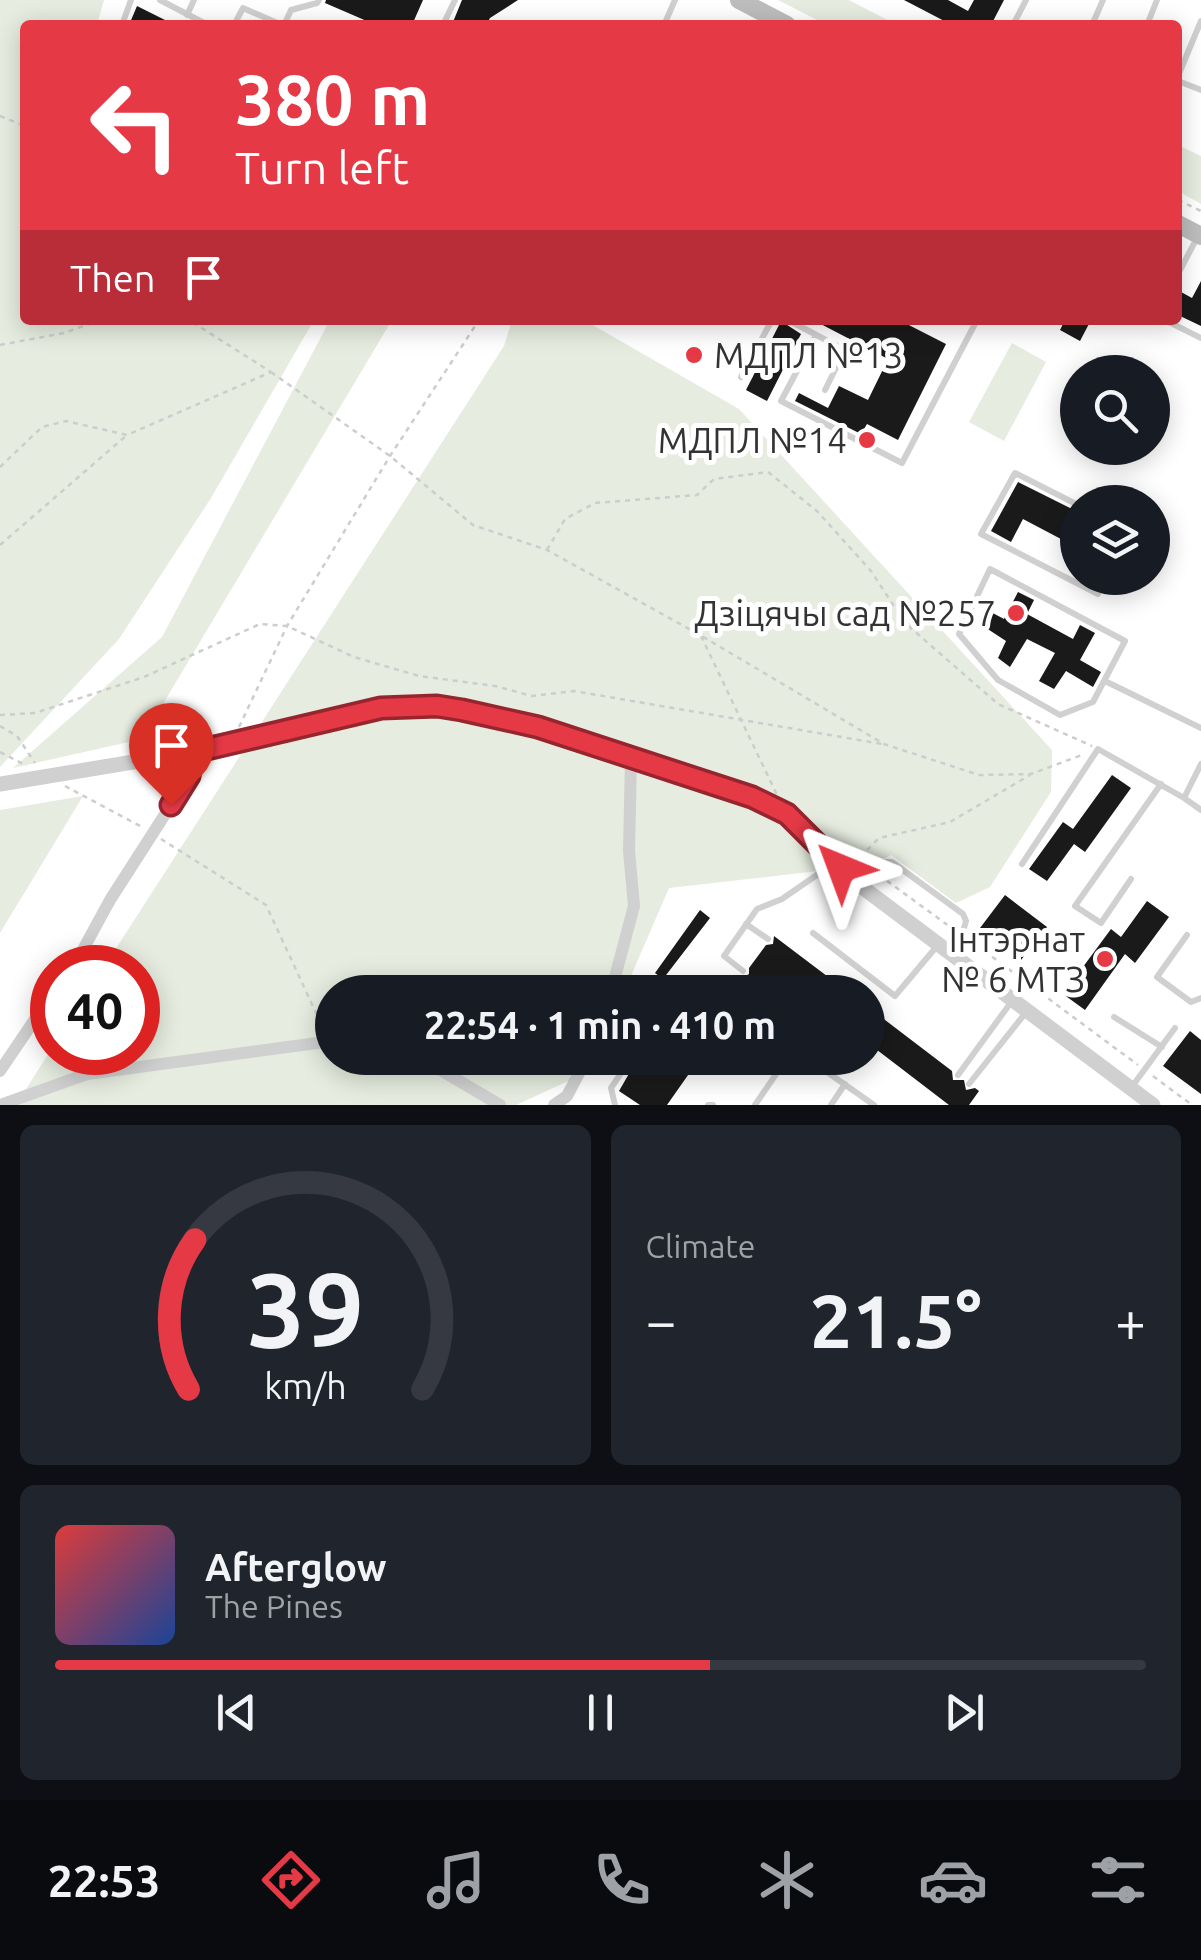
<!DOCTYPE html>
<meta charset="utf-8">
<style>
body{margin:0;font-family:Ubuntu,sans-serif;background:#20242c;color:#f1f3f6;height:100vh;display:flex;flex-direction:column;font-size:38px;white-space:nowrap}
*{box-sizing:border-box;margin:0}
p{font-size:32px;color:#9ea1a6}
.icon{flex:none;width:55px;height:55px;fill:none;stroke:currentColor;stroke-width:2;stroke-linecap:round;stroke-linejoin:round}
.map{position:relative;height:1105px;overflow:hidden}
.side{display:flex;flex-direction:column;gap:20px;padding:20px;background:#0d0f14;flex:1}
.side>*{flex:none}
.guide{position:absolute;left:20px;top:20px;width:1162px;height:305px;border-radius:10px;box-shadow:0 5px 25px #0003;background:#e63946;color:#fff;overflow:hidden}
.controls{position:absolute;left:1060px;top:355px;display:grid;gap:20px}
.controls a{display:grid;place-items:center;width:110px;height:110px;border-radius:50%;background:#171b24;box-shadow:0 5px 25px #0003;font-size:50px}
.speed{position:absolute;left:30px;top:945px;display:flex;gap:20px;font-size:50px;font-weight:700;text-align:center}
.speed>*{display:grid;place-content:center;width:130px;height:130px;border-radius:50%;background:#171b24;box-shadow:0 5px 25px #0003;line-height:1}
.speed .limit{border:15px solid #d22;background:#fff;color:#111}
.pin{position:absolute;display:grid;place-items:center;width:85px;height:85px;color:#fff;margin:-102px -42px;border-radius:50% 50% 50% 0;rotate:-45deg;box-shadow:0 0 10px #0007}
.pin .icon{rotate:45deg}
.me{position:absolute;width:110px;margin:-55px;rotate:316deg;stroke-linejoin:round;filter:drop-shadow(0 0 8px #0008)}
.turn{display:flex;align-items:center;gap:35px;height:210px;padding:0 50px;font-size:45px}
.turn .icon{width:130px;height:130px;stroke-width:2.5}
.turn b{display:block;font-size:70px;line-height:85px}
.then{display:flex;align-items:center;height:95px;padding:0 50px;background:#0003;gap:20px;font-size:38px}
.big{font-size:75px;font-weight:700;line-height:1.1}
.side .card{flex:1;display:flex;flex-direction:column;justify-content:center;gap:15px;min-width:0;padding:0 35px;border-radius:15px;background:#20242c}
.side .dial{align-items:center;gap:0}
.dial svg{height:260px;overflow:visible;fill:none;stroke:#363941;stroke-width:7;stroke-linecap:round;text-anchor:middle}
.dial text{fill:#f1f3f6;stroke:none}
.song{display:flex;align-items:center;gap:30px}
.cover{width:120px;height:120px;border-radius:15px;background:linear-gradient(135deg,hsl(0 70% 55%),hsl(220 70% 35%))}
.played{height:10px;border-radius:5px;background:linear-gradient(90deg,#e63946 60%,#363941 60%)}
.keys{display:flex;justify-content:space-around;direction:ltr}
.heat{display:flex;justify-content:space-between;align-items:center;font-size:55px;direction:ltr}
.side .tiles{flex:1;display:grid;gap:20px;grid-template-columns:1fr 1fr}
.card:last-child{grid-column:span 2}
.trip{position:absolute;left:315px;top:975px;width:570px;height:100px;border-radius:50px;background:#171b24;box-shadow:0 5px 25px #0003;font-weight:700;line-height:100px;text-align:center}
.tab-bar{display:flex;height:160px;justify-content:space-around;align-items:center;background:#090b0e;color:#9ea1a6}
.tab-bar .icon{width:70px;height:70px}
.tab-bar .current{color:#e63946}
.tab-bar b{font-size:45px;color:#f1f3f6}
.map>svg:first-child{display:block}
.green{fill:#e6ecdf}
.building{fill:#1a1a1a}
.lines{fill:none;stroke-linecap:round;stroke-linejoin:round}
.path{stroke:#cdcdcd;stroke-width:2.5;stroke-dasharray:5 5;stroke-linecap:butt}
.service{stroke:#d0d0d0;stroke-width:6}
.minor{stroke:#d0d0d0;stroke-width:12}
.tertiary{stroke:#d0d0d0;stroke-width:15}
.secondary{stroke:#bdbdbd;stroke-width:18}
.route-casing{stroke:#96252e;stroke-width:25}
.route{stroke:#e63946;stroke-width:18}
.poi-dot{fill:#e63946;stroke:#fff;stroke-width:4}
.labels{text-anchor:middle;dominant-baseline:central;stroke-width:10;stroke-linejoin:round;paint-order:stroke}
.poi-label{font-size:35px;fill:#333;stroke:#fff;text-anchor:end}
</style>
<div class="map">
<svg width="1201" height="1105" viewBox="0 0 1201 1105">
<rect width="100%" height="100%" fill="#fff"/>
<path class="green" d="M0,0H104L97,25H25V320H314L211,498L119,639L0,767Z
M778,0H849L897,25H827Z
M1178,145L1201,156V204L1178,191Z
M330,320H392L142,739L13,768L162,637Z
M512,320H584L739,409L1052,750L1051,792L990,887L956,903L891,855L860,871L853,867L669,888L624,992H332V1058H596L590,1071L516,1105H16L52,1048V1052H138V968L104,967L504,346Z
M1012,343L1046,362L1004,441L969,422Z
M83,796L0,933V810Z"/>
<path class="building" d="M326,0H423L412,25H376L325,3Z
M462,0H518L490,18L486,25H458L453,22Z
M904,0H948L968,11L974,0H1004L991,25H952Z
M137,6L175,25H129Z
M1201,281V326L1178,315L1181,292L1192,298Z
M813,320H899L946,344L898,440L867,424L861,434L795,401L799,393L828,408L839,386L868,400L888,359Z
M1065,320H1091L1080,341L1060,330Z
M781,321L801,334L767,401L746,390Z
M1018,482L1078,512V548L1023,519L1011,542L991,531Z
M1018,592L1034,600L1027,614L1073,639L1080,625L1095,633L1080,660L1101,672L1093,687L1066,671L1054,689L1039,681L1055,653L1027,639L1010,667L998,658L1006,641L980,624L987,610L1004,619Z
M1112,775L1131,788L1085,852L1074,844L1047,881L1029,869L1063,822L1073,829Z
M1005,895L1047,927L1021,960L980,928Z
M1147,901L1169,917L1135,963L1125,954L1085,1010L1063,994L1111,929L1121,937Z
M700,910L710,918L663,979L655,973Z
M774,936L848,992H738L733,989L742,978L749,974V968L766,945L773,944Z
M868,1007L952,1071L953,1080H964L966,1090L975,1088L979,1091L969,1105H949L868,1043Z
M1190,1031L1201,1040V1094L1163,1066Z
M638,1058H700L667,1105H640L619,1091Z"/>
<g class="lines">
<path class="path" d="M719,25L721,22
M0,116L25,126
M1178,200L1201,211
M0,345L64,333L100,320
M271,372L390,456L473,525L547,550L700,635L884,744L979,775L1031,774L1082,755
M0,467L42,427L66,421L127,435L271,372L189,320
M0,545L127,435
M547,550L565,519L595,503L697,495L714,479L768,472L817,511L871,571L905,623L998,704L1092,746
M701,636L777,795
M0,715L35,713L144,677L260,624L287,626L354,657L419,676L495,686L532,696L574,691L882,744
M0,726L17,736L35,763
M239,727L287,626L390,456L479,320
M0,752L27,766
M65,786L142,827
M161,839L266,905L324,1030
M849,856L863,854L879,838L950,822L1030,775
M879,875L953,929
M968,939L1138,1065
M1153,1076L1192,1105"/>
<path class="service" d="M160,0L208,25
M187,15L194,0
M122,25L131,0
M234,25L243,8L282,25
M284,25L291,10L317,3L319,0
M443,25L455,0
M664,25L675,0
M1013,25L1026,0
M1092,25L1103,0
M1147,25L1157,0
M1178,76L1201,21
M1178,81L1201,90
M1178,274L1198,236
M788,320L845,350L825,390
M1165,320L1201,338
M816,335L781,401L902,463L977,320
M741,377L772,320
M1078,505L1015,473L981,534L1098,594L1106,578
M990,569L1125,641L1093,702L1060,715L998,680L959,634Z
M1105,681L1201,728
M1201,764L1184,798L1201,810
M1022,864L1098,749L1184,798
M1131,879L1101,923L1075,906L1161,784
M746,924L768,939
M813,933L895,996L937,946
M1187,935L1157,977L1191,1002L1201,998
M743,971L724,956L757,909L782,899L824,870L846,885L884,862H892L963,914L966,921L962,935
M674,992L677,987L696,979L715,992
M1114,1017L1162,1047
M807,1058L874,1105
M958,1075L1012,1001
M969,1084L1027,1011
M1131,1088L1175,1028
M615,1105L611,1088L631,1058
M708,1105H713
M755,1105L787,1058
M831,1105L845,1084"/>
<path class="minor" d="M73,968L110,900L189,777L194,752
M611,992L634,906L629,851L631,758
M420,1058L500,1105
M0,1071L52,994
M0,1105L87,1074L332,1041
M554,1105L567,1096L587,1058"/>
<path class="tertiary" d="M0,784L194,752L381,708L437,706L537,727L752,797L787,815L854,881L1153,1105"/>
<path class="secondary" d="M739,0L787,25
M1178,224L1201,236"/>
</g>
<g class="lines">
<defs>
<path id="route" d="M171,805L189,776L194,752L381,708L437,706L462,710L538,727L752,797L787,814L841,868"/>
</defs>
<use href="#route" class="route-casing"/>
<use href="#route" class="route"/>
</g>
<g class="poi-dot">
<circle cx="694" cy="355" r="10"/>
<circle cx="867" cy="440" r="10"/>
<circle cx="1016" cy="613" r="10"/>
<circle cx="1105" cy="959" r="10"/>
</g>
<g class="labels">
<g class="poi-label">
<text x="714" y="355" text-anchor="start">МДПЛ №13</text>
<text x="847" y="440">МДПЛ №14</text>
<text x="996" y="613">Дзіцячы сад №257</text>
<text x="1085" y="939">Інтэрнат<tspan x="1085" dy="40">№ 6 МТЗ</tspan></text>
</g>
</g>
</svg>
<div class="controls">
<a><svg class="icon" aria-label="search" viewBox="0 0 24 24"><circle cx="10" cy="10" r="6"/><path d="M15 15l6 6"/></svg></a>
<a><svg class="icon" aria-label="layers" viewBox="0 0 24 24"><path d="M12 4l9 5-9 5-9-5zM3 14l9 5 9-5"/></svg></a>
</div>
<div class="speed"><div class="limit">40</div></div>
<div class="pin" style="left:171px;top:805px;background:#d93025"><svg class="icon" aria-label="arrive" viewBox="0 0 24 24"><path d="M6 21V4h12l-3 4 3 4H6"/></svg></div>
<svg class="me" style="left:841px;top:868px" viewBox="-20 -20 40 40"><path d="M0-17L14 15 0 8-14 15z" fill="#e63946" stroke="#fff" stroke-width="4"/></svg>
<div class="trip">22:54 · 1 min · 410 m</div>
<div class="guide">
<div class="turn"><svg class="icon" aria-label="left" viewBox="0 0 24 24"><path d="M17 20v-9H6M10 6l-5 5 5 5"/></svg><div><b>380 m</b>Turn left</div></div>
<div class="then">Then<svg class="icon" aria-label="arrive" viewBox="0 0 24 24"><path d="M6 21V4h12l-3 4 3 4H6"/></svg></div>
</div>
</div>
<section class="side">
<div class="tiles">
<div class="card dial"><svg viewBox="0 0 100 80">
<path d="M14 69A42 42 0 1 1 86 69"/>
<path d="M14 69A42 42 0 0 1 16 23" stroke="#e63946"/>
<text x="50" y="56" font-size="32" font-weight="700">39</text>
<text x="50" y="72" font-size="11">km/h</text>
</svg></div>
<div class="card"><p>Climate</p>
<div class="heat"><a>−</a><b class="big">21.5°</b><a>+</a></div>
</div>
<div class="card">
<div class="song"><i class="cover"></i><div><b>Afterglow</b><p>The Pines</p></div></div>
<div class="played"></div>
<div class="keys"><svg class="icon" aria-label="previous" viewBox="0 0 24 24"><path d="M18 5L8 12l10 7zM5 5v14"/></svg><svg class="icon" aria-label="pause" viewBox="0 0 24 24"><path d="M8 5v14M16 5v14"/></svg><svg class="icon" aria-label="next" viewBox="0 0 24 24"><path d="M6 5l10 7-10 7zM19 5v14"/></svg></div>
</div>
</div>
</section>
<nav class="tab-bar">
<b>22:53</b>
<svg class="icon current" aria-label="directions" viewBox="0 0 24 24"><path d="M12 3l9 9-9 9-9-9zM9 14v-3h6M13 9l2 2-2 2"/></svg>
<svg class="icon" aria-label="music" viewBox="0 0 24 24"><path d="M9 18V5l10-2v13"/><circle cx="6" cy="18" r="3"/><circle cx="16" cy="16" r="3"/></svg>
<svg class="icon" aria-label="phone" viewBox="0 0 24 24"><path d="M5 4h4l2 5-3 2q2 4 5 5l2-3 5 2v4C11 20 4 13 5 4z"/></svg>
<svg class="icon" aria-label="climate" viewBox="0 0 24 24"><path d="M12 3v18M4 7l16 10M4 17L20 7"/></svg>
<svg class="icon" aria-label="car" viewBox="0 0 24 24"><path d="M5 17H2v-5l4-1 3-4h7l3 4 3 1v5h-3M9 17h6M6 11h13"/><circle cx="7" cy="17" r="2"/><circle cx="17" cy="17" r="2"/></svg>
<svg class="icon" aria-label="filters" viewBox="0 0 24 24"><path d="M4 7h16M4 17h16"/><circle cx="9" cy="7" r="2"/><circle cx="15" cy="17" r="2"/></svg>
</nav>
